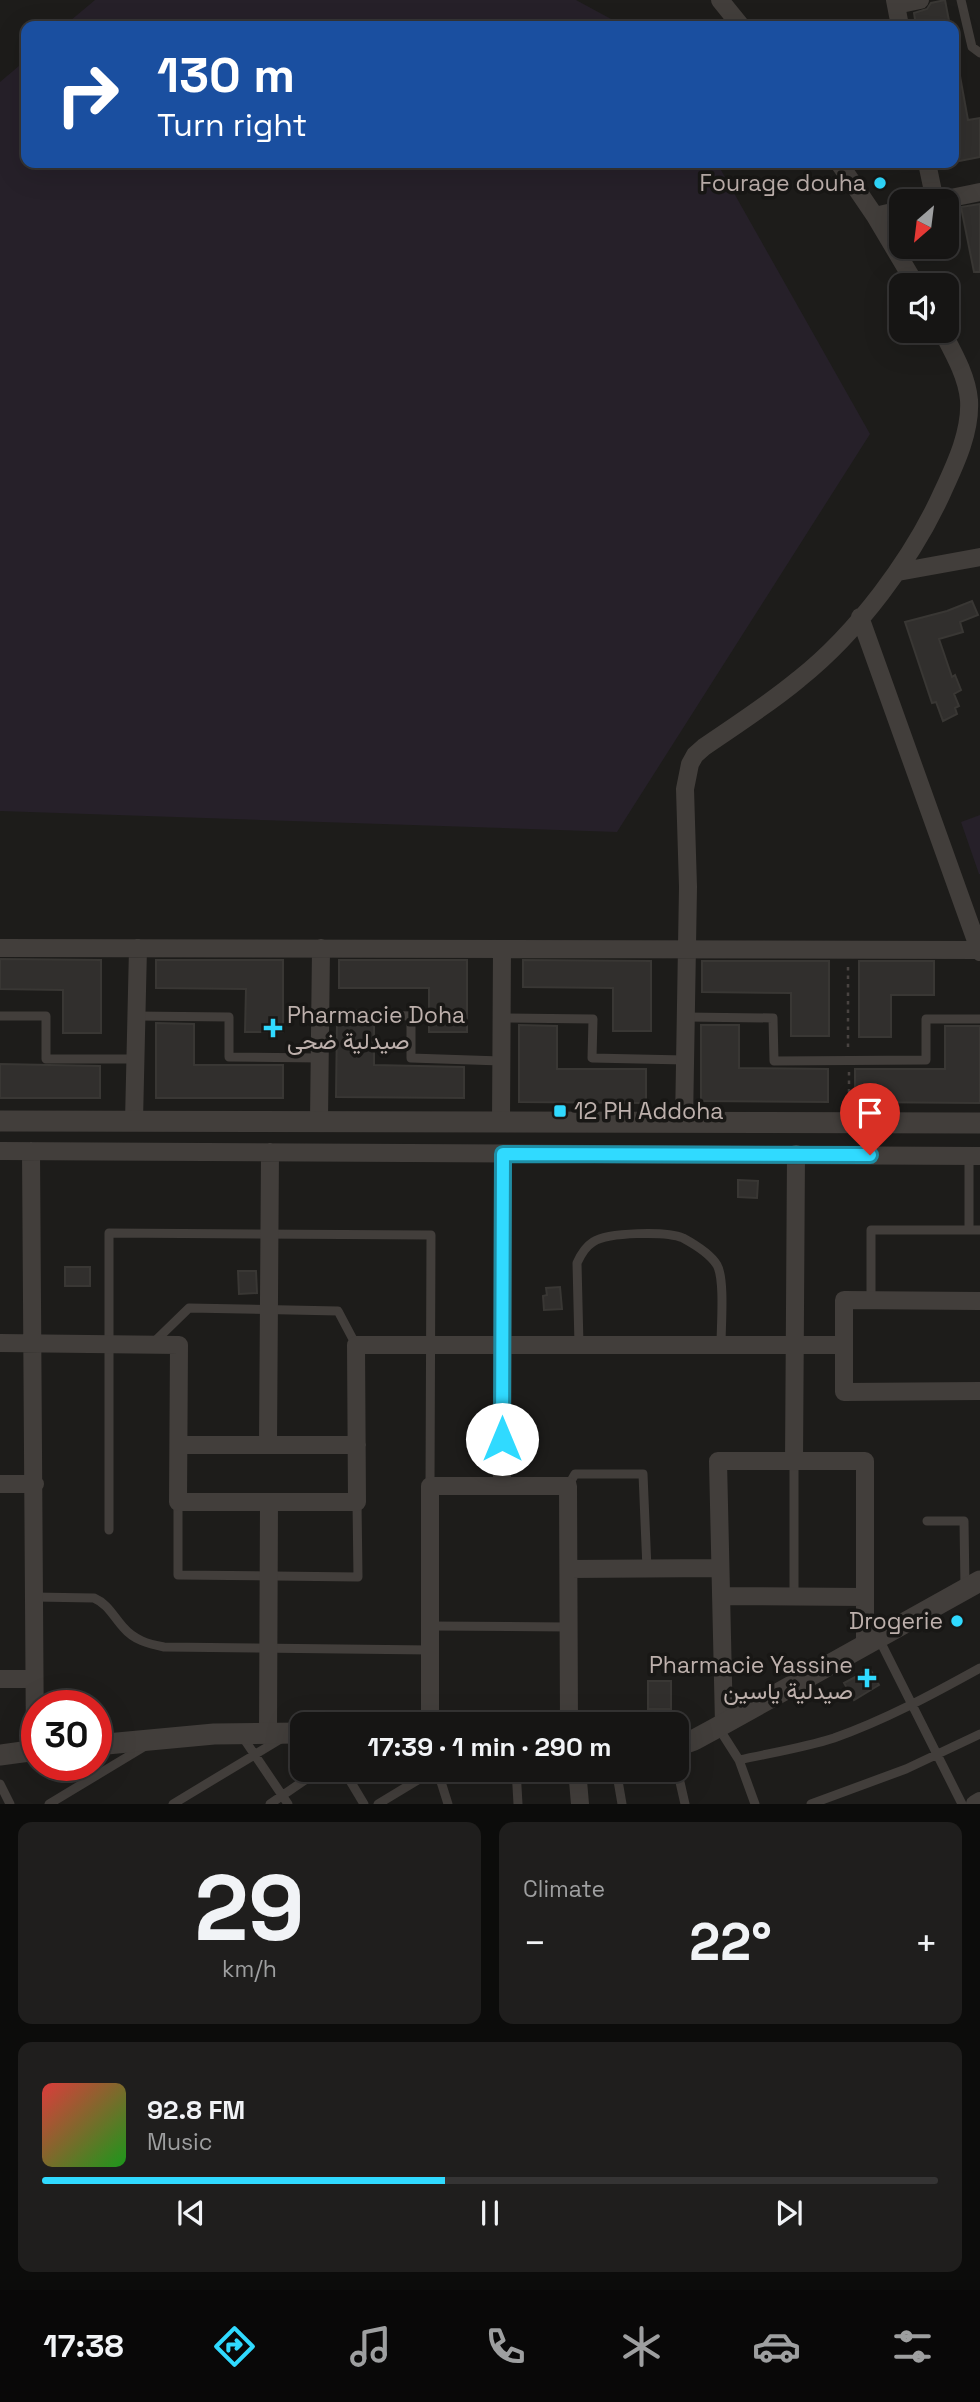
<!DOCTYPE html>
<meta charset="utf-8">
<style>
body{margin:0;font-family:"Space Grotesk",Vazirmatn,sans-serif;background:#1f1e1d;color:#f1f3f6;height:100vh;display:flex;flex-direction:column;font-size:26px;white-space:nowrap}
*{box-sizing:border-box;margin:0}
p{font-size:23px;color:#9e9fa0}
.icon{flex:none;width:38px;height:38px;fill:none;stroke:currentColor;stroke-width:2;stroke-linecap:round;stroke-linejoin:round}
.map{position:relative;height:1804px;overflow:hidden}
.drawer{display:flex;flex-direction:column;gap:18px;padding:18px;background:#0c0c0b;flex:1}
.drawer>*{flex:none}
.guide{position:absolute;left:21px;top:21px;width:938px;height:147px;border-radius:14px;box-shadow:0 7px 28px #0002,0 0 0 2px #353434;background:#1a4fa0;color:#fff;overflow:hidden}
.needle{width:46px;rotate:208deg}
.tools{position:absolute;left:889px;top:189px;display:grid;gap:14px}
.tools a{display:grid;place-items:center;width:70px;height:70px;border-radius:14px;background:#161514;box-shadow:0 7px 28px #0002,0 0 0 2px #353434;font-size:35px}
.speed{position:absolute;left:21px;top:1690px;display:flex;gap:14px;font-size:35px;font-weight:700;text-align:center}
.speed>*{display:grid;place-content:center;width:91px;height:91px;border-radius:50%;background:#161514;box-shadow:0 7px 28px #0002,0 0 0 2px #353434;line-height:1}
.speed .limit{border:10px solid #d22;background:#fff;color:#111}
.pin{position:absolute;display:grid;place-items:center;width:60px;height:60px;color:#fff;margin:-72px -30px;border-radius:50% 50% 50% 0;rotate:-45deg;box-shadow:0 0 7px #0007}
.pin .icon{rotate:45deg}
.me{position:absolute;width:77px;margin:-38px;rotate:0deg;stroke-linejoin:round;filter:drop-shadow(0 0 5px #0008)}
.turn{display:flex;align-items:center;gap:24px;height:147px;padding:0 21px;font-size:32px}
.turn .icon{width:91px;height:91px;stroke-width:2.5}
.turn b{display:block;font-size:49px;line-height:60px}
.big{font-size:52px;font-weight:700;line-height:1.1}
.drawer .card{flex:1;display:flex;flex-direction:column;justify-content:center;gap:10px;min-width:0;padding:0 24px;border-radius:14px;background:#1f1e1d}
.drawer .dial{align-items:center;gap:0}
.dial b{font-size:91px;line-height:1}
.song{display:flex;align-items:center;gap:21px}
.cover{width:84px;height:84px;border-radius:10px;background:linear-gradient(135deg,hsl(0 70% 55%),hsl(120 70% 35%))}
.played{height:7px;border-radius:4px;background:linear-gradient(90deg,#30daff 45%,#353434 45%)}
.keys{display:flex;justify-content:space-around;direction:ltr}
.heat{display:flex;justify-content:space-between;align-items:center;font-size:38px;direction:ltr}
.drawer .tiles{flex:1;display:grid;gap:18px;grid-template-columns:1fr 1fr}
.card:last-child{grid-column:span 2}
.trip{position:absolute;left:290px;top:1712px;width:399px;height:70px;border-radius:14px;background:#161514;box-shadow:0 7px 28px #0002,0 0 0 2px #353434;font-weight:700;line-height:70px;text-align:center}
.menu{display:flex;height:112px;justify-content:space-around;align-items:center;background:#090808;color:#9e9fa0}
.menu .icon{width:49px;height:49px}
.menu .selected{color:#30daff}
.menu b{font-size:32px;color:#f1f3f6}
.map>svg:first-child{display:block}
.green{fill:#262029}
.building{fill:#312f2d;stroke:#393734;stroke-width:2}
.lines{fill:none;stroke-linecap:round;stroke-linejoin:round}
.path{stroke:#494341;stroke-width:2.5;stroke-dasharray:3.5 5;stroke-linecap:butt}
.service{stroke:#423e3b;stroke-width:9}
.minor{stroke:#423e3b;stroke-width:18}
.tertiary{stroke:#423e3b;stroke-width:21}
.route-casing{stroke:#1f8ea6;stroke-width:18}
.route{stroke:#30daff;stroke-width:12}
.poi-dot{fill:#30daff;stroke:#181715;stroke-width:2.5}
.labels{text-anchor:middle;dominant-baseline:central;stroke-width:7;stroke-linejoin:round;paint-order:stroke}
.poi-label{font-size:23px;fill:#bdb0ac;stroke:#181715;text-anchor:end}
</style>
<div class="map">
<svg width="980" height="1804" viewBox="0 0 980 1804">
<rect width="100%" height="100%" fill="#1d1c1a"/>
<path class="green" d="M95,0H576L624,26H64Z
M26,60V163H717L870,434L617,832L0,811V82Z
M980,815V874H979L961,822Z"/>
<path class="building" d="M945,0L950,26H916L914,13L927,9L931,3Z
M954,76H960L968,120L980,118V157L954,162Z
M980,204V272H974L961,207Z
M972,601L978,615L960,622L963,632L939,639L952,677L955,675L961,690L954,694L959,706L955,708L957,714L943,721L936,702L932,703L905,622L947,611Z
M0,959L101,960V1033H63V990L0,989Z
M156,960H283V1032H245L246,989L156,988Z
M339,960H467V1032H429V988H339Z
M523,960L651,961V1031H613V988L523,987Z
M702,961H829V1036H791V993L702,992Z
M859,961H934V995H891V1037H859Z
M337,1021L374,1022V1065L464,1067V1098L336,1097Z
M156,1023L194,1024V1065H283V1098H156Z
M519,1025L557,1026V1069H646V1103L519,1102Z
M701,1025H739V1068L828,1069V1102L701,1101Z
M945,1026H980V1103L855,1102V1069H945Z
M0,1064L100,1066V1098H0Z
M738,1180L758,1181L757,1198L738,1197Z
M65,1267H90V1286H65Z
M238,1271H256L257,1293L239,1294Z
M560,1287L562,1309L544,1310L543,1296L547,1295L546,1288Z
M870,1669L879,1685L854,1700L844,1683Z
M648,1681H671V1709H648Z"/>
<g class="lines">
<path class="path" d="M848,967V1048
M849,1072V1104"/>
<path class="service" d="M961,0L972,47L980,53
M319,1013L411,1016V1058L501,1061
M0,1016H46V1059H136
M136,1016L229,1017V1057L320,1058
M686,1017L773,1018L774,1061L926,1060V1019H980
M502,1018L593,1019L592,1058L685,1060
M969,1156V1230H980
M871,1300V1230H969
M152,1344L189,1308L338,1311L356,1345
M579,1345L577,1263C581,1254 585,1247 593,1242C608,1232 667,1231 683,1238C694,1244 711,1255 717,1265C725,1279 721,1326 721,1345
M794,1462V1596
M568,1486L575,1474H643L647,1569
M178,1502V1575L358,1577L357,1502
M927,1521H964L965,1588
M109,1530V1233L431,1235L430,1486
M34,1597L94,1598C108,1604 113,1616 123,1627C134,1640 148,1644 164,1647L431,1650
M431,1626L569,1627
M878,1637L962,1804
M718,1727L739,1760C770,1753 803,1748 834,1738C885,1720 933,1694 980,1668
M242,1736L288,1804
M739,1760L755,1804
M343,1769L364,1804
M437,1769L448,1804
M516,1769L518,1804
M616,1769L622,1804
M677,1769L685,1804
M0,1784L10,1804
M49,1804L147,1745
M173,1804L284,1737
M270,1804L321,1769
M378,1804L436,1769
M811,1804L906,1769L980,1734"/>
<path class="minor" d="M720,0L741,26
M895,0L900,26
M896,5L920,0
M839,163L875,216L916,285
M927,163L935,201
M936,201L980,192
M875,216L901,210
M898,572L980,557
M860,617L980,952
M0,948L980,950
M319,1120L321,948
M134,1121L138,948
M501,1122L502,949
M684,1123L688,887L685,789L690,764L695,755L704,747C736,725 769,704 799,679C857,633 913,558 943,491C956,463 971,431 969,400C967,376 953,352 942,331
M0,1151L980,1156
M31,1151L35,1751
M980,1301L844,1300V1392L980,1391
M0,1343L179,1345L178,1502H357L356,1345H844
M179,1445H357
M268,1445L270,1152
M794,1462L796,1154
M0,1484H35
M502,1486L503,1154
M569,1569L720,1568
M721,1596L865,1597
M0,1679H33
M430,1724V1486H568L569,1724
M724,1724L718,1461H865V1644
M268,1732L269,1502
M577,1769L580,1804
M975,1804L980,1801"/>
<path class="tertiary" d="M0,1121L980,1123
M96,1745L214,1734L303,1733
M677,1746L694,1740L718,1727L980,1581
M0,1755L37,1750"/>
</g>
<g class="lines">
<defs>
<path id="route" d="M502,1439L503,1154L870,1155"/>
</defs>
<use href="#route" class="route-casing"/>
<use href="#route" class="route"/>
</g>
<g class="poi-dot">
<circle cx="880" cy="183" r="7"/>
<path d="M269.5 1017.5h7v7h7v7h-7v7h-7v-7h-7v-7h7z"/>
<rect x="553" y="1104" width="14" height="14" rx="3.5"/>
<circle cx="957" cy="1621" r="7"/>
<path d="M863.5 1667.5h7v7h7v7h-7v7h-7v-7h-7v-7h7z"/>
</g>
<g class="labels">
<g class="poi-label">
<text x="866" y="183">Fourage douha</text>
<text x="287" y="1015" text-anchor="start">Pharmacie Doha<tspan x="287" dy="26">صيدلية ضحى</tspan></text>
<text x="574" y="1111" text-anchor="start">12 PH Addoha</text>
<text x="943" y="1621">Drogerie</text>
<text x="853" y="1665">Pharmacie Yassine<tspan x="853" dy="26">صيدلية ياسين</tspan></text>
</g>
</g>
</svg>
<div class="tools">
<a><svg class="needle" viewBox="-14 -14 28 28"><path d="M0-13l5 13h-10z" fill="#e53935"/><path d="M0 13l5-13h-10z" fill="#9e9fa0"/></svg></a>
<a><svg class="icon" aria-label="sound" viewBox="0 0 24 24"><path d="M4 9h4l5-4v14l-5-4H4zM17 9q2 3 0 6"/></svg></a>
</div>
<div class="speed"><div class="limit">30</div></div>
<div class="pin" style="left:870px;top:1155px;background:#d93025"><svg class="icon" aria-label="arrive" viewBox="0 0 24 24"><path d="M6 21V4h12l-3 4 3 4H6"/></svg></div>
<svg class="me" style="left:502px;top:1439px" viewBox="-20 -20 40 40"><circle r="19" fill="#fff"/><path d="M0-13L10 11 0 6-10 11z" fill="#30daff"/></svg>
<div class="trip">17:39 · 1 min · 290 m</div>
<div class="guide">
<div class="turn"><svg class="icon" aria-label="right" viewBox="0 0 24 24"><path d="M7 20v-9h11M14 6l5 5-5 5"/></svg><div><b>130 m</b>Turn right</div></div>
</div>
</div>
<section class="drawer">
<div class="tiles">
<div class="card dial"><b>29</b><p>km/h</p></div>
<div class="card"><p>Climate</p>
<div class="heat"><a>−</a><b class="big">22°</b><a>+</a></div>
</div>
<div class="card">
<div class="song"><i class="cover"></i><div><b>92.8 FM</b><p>Music</p></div></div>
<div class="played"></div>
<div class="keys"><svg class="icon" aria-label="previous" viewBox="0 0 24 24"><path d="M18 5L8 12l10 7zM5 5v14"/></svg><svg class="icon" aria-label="pause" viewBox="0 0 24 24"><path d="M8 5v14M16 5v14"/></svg><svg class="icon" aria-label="next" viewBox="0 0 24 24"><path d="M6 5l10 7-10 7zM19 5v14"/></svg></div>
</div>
</div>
</section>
<nav class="menu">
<b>17:38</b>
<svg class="icon selected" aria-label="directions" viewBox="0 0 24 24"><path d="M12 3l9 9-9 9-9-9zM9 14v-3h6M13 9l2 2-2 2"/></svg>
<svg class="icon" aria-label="music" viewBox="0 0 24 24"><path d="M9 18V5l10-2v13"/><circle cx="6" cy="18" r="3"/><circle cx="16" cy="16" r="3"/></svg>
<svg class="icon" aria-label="phone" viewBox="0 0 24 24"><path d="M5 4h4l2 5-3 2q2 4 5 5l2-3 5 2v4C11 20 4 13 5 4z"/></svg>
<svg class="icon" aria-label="climate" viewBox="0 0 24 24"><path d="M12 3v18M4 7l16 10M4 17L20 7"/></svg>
<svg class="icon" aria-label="car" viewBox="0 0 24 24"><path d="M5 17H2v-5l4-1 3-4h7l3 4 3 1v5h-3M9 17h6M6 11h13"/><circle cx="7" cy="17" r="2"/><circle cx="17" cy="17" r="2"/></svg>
<svg class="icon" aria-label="filters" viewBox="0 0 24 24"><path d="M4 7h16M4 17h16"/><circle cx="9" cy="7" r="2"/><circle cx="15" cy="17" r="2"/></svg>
</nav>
